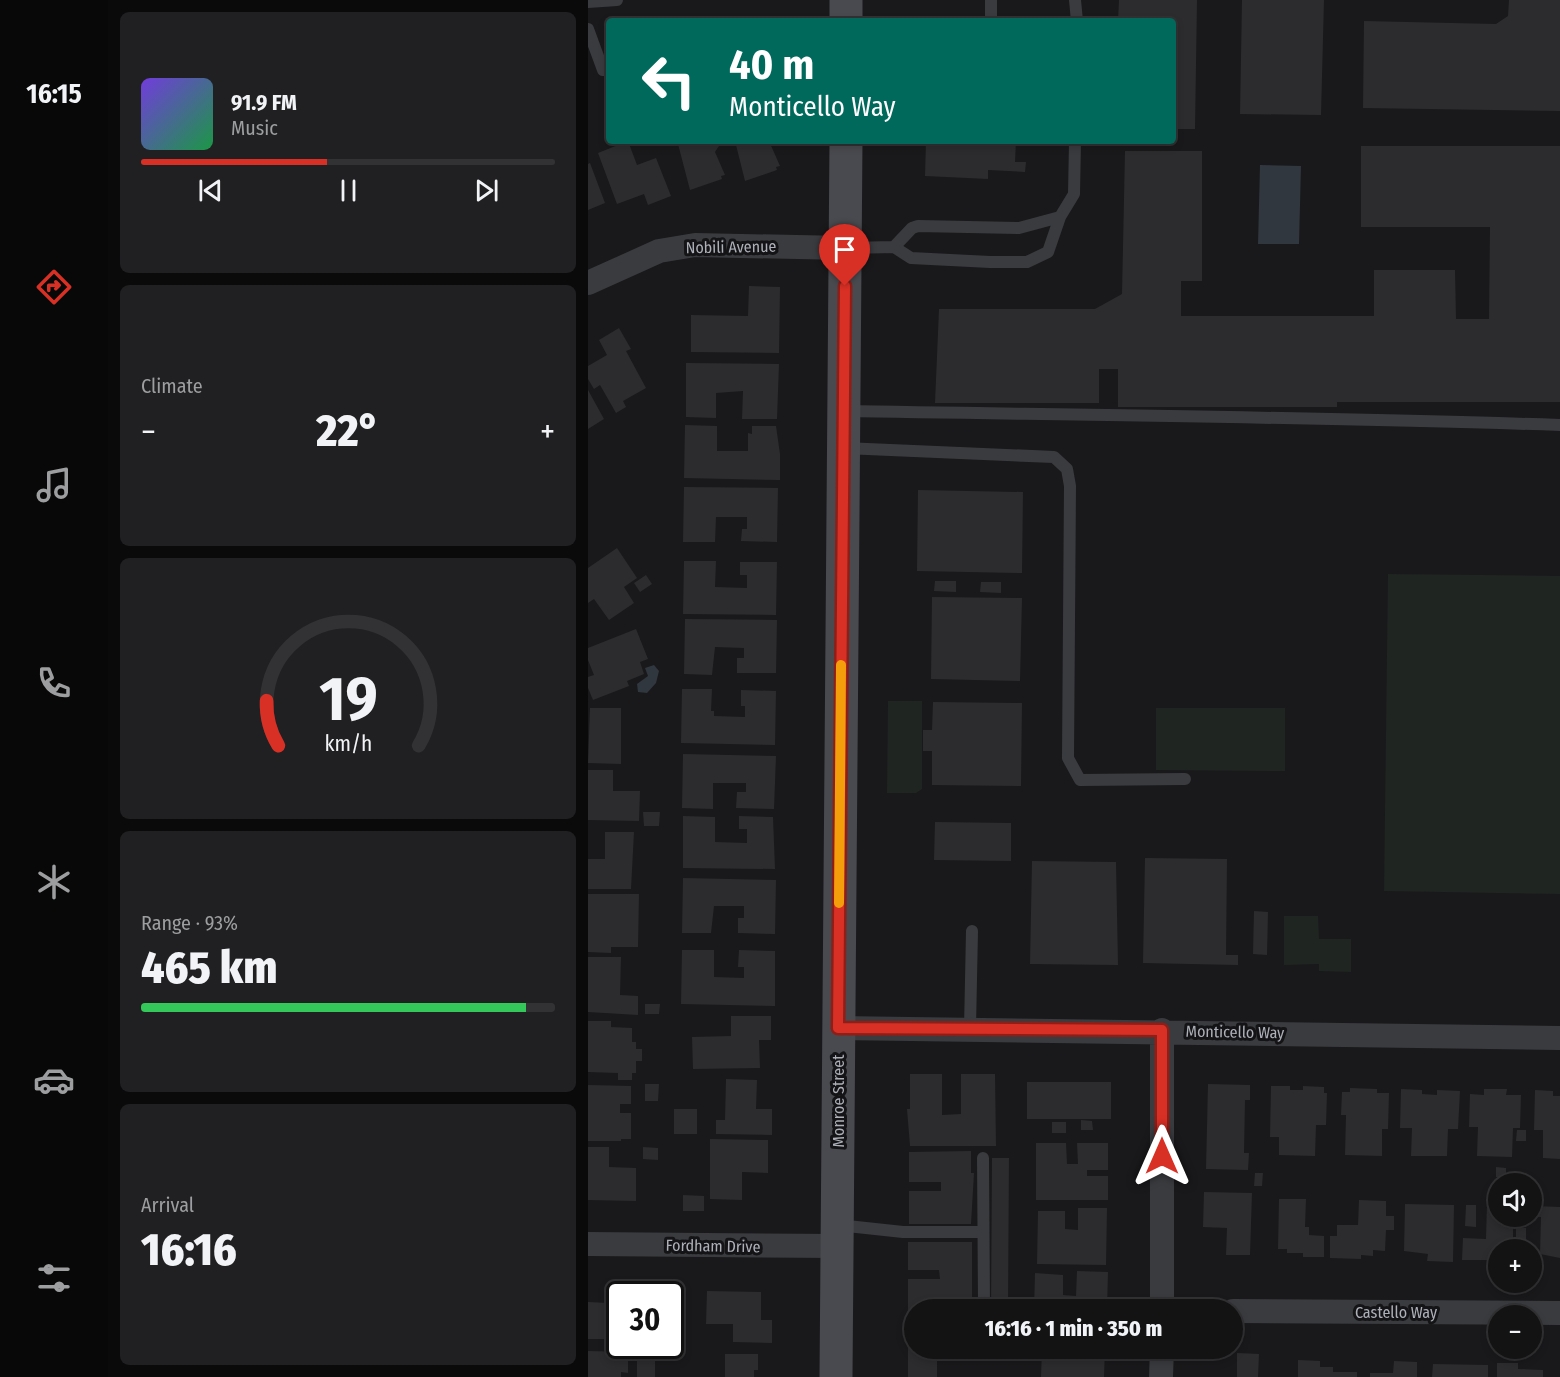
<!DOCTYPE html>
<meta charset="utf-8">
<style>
body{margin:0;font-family:"Fira Sans Condensed",sans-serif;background:#202022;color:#f1f3f6;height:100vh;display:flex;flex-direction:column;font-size:22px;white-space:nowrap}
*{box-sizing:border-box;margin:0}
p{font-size:20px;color:#9d9ea0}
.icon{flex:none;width:33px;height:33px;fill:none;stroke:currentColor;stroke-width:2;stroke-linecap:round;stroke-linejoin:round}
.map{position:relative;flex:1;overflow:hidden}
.panel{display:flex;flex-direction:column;gap:12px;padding:12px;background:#0a0a0b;width:480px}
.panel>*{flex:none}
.guide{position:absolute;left:18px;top:18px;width:570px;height:126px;border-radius:6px;box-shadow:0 3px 9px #0003,0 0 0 2px #323234;background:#00695c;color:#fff;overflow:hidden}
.buttons{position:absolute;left:900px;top:1173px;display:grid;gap:12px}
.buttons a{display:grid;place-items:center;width:54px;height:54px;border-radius:50%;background:#131314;box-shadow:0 3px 9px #0003,0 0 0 2px #323234;font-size:30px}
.speed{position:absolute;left:18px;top:1281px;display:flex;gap:12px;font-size:30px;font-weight:700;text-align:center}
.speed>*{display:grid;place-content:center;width:78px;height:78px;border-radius:50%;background:#131314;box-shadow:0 3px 9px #0003,0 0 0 2px #323234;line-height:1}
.speed .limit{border:3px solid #111;border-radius:9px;background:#fff;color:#111}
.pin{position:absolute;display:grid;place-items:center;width:51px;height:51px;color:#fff;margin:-62px -26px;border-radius:50% 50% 50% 0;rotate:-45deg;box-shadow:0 0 6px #0007}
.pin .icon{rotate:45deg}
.me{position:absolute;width:66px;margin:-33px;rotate:0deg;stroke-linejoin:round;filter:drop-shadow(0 0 4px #0008)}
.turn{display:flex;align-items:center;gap:21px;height:126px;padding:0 24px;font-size:27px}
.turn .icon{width:78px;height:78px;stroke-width:2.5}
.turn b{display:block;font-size:42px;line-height:51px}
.big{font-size:45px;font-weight:800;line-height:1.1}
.panel .widget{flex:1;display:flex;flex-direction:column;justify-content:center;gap:9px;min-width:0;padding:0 21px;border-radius:9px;background:#202022}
.panel .dial{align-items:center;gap:0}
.dial svg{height:156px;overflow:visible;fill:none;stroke:#323234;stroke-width:7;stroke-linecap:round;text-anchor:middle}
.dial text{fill:#f1f3f6;stroke:none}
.song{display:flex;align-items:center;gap:18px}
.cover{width:72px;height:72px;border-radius:9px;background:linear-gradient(135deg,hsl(260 70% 55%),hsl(140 70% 35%))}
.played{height:6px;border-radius:3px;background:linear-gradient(90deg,#d93025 45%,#323234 45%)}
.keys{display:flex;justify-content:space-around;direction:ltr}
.heat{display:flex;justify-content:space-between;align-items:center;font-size:33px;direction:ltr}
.charge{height:9px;border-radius:4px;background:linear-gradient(90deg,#34c759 93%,#323234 0)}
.trip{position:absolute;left:316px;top:1299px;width:339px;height:60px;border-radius:30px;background:#131314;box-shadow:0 3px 9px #0003,0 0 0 2px #323234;font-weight:800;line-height:60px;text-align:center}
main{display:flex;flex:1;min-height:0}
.dock{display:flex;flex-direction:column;width:108px;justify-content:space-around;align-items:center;background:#080808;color:#9d9ea0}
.dock .icon{width:42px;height:42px}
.dock .active{color:#d93025}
.dock b{font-size:27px;color:#f1f3f6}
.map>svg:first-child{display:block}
.green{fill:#1f2521}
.water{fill:#30373e}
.building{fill:#2c2c2f}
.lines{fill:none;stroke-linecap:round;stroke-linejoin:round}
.lane{stroke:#3a3b3f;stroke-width:12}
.street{stroke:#3a3b3f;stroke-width:24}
.secondary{stroke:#494a4f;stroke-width:33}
.route-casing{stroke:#8d1f18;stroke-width:15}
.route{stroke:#d93025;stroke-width:10}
.slow{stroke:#f59e0b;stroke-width:10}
.labels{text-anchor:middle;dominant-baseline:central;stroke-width:6;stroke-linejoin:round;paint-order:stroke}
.street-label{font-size:16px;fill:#adb0b9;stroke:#141416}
</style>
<main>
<nav class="dock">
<b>16:15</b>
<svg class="icon active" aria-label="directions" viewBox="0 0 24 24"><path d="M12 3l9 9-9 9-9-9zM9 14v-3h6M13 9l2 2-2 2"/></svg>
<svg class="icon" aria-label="music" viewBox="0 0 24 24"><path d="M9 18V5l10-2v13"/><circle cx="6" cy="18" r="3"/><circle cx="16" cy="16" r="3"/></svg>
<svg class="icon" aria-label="phone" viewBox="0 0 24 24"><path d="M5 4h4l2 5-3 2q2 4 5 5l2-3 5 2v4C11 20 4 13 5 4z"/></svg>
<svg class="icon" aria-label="climate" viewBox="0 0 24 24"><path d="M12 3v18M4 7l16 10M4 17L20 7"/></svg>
<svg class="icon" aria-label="car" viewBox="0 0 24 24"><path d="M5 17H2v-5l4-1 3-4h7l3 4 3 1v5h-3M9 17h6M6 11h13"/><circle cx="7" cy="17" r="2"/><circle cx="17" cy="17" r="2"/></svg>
<svg class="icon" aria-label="filters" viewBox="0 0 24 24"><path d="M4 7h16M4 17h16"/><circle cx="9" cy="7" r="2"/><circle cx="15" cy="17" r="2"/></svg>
</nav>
<section class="panel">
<div class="widget">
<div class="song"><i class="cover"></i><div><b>91.9 FM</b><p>Music</p></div></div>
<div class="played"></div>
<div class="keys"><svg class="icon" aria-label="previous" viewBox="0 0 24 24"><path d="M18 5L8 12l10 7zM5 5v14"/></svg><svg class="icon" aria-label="pause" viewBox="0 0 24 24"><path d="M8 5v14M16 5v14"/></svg><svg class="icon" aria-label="next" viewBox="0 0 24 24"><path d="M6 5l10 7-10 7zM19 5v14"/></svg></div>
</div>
<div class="widget"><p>Climate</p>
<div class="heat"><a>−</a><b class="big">22°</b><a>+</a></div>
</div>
<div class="widget dial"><svg viewBox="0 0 100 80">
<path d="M14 69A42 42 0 1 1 86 69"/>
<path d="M14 69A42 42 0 0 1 8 46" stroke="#d93025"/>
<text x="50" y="56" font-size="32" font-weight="700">19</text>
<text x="50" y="72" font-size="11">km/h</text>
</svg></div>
<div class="widget"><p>Range · 93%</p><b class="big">465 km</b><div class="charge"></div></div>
<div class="widget"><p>Arrival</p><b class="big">16:16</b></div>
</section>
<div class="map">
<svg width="972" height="1377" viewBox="0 0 972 1377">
<rect width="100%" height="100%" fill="#19191b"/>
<path class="green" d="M800,574L972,576V894L796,891Z
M300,701H334V789L328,793H299Z
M568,708H697V771L568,770Z
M696,916H730L731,939H763V972L731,971V964L696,965Z"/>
<path class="water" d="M672,165L713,166L711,244H670Z
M66,665L71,671L68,683L59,693L50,692L49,684L60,676L57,668Z"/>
<path class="building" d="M531,0H609L607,129H585V21H530Z
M654,0H736L733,115L652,114Z
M921,0H972V111L775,108L776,21L908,24L920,16Z
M40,141L49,165L68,158L83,196L60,205L56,194L29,204L10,153Z
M93,141H129L131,146L127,152L137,175L133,176L134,179L102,190L90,144Z
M147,141H181L192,166L188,167L189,170L157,181Z
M338,141H428L427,162H438L437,172L400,170V179L337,176Z
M773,146H972V402H749V407H530V369H511V403H347L351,309H507L534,294L537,151H614V281H593V316H786V270H867L868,319H901L902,227H773Z
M2,163L17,203L0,210V164Z
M161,286L192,287L191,353L103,352V315L160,316Z
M31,328L43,349L38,351L58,388L35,401L38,407L28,413L12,385L6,389L0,379V366L19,355L11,340Z
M98,363L191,364L189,419H154L155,391L128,393V418L98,417Z
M0,390L16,419L0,429Z
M97,425L129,426V451H160V433L164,434V426H188L192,454V480L96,478Z
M96,487L190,488L189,542L153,541L154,529H159V517H128L127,542H95Z
M330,490L435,492L434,573L329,571Z
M29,548L49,578L36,587L46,603L21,620L6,599L0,603V568Z
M96,561H128L127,587L159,588V575H152V562H189L188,615L95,614Z
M58,575L64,584L52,592L46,583Z
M347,581H368V592L346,591Z
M393,582H413V593L392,592Z
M344,597L434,598L432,681L343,679Z
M97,619L189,620L188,673H149V658H156V648L127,647L124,675L96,674Z
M48,629L60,659L52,662L56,674L39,681L41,686L5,700L0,688V677L6,675L0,660V648Z
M94,689H124L123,711H126V716L157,717V706H153V690L188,691L187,745L93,743Z
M345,702L434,703L433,786L344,785V751H335V730H344Z
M2,708H33V764L0,763Z
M95,754L188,756L186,809L148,808L149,792H158V783H125V809L94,808Z
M0,770H25V791H52L51,821L0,820Z
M55,812H72L71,826H56Z
M95,816L127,817V842L159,843V829H151V816L185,817L187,869L95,868Z
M347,822L423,823V861L346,860Z
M17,832H46L43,889H0V859H17Z
M557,858L639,859L638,955H650V965L555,963Z
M444,861L528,862L530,965L442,964Z
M95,878L188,880L187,934L150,933V918H156V906H126L123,933H94Z
M0,894H51L50,947H23V953L0,952Z
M666,911L680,912L679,955L665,954Z
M94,950H126V977L156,978V967H150L151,950L187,951V1006L93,1004Z
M0,957H33L32,995L50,996V1015L0,1012Z
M57,1004H72L71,1014H57Z
M143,1016H183V1040H171L172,1068L105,1069L104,1037L143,1036Z
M0,1021H23V1027L44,1028V1042H48V1049H54V1061H48V1073H44V1080H30V1073L0,1072Z
M322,1074H354V1115L373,1114V1074H407L408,1146H322L319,1109H322Z
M138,1079L169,1080L168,1109H184V1135L128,1134V1120H137Z
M439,1082H523V1119H439Z
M57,1084H71L70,1101H57Z
M620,1084L662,1085V1100H657L656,1153H661L660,1170L618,1169Z
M0,1085L43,1086V1104H32V1113H43V1139H33V1141H0Z
M683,1086H702V1090H715V1086L736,1087V1093H739L738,1125H728L727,1156L691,1155V1137H682Z
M762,1088L789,1089V1093H801L800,1129H794V1156L757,1155L758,1115H753L754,1092H762Z
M813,1089L834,1090V1094L849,1095V1090L872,1091L870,1129H860L859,1156H823L824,1128H812Z
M896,1089H919L918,1095H933L932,1128H925L924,1157L889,1156L890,1127H881L882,1094L896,1095Z
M947,1090L965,1091V1096H972V1159L955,1158V1130H946Z
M86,1109H109V1134H86Z
M493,1120L504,1121L505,1130H493Z
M464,1122H478V1133H464Z
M929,1130H938V1141H928Z
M122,1139L180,1140V1173L154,1172V1200L122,1199Z
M448,1143H478L479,1164H490L489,1143H520V1170H499V1176H520V1200H448Z
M0,1147H21V1167L48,1168V1201L0,1200Z
M55,1147L70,1148V1160L55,1159Z
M383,1151V1173H386L383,1224H321V1191H353V1182H321V1152Z
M404,1158H421L420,1309H403Z
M908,1167L918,1168V1177H908Z
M667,1173H675L674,1186H666Z
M616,1192L664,1193L662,1255H638L639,1228L615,1227Z
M95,1195L116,1196V1211H95Z
M691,1199H718L717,1227H721V1235L736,1236V1257H715V1253H699V1249H690Z
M771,1200L798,1201V1216H806V1230H798L797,1251L785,1250V1256L773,1255V1259L742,1258V1236H749V1225H770Z
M899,1203H910V1216H925V1250H910V1257L901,1256V1260H874L875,1238L898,1239Z
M817,1204L866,1205L865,1262L839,1261L840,1254L816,1251Z
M878,1205H888V1227L877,1226Z
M945,1206L972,1207V1258L952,1254L953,1217H945Z
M490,1208H519L518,1265L449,1264L450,1211H477V1229L490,1230Z
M928,1227L938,1228V1248L928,1247Z
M320,1242H384V1310H327V1316H320V1279H352L351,1270H320Z
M489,1271L520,1272L519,1310H446L447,1273L475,1275V1295L488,1296Z
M73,1279L84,1280V1294H73Z
M119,1291L173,1292V1320H184V1343L145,1342V1324H118Z
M21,1294L32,1295V1339H0V1302L21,1303Z
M320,1320H327V1348H408V1358H349V1377H320Z
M454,1348H517L516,1377H453Z
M0,1351L40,1352V1373L33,1372V1377H0Z
M649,1353L671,1354L670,1377H649Z
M137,1354H170V1370H166V1377H137Z
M49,1355L67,1356V1377H49Z
M710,1360L732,1361V1367H745V1372H769V1377H710Z
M806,1361L829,1362V1377H782V1373H805Z
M909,1363H930V1369L955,1370V1377H909Z
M845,1364L900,1365V1377H844Z"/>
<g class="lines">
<path class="lane" d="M487,0L489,21
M0,2L29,0
M403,21V0
M0,29L15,70L21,69
M306,247L324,228L330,226L431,228L472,217
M259,248L306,247L323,258L402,262H439L460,252L472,217L486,194L487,141
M257,411C495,415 734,417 972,425
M256,448L466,457L479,469L482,486L480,758L492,780L597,779
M382,1028L384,931
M395,1158L396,1303
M250,1225L315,1232H395"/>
<path class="street" d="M0,283L71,251L107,245L257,248
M250,1028L972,1038
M574,1030V1310
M0,1244L249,1246
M645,1311L972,1313
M573,1377L574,1348"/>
<path class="secondary" d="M258,21V0
M248,1377L258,141"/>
</g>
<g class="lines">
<defs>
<path id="route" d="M257,286L250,1028L574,1030V1156"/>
</defs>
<use href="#route" class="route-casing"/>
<use href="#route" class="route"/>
<path class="slow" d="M251,903L253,665"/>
</g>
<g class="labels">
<g class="street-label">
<text transform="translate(143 247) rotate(-1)">Nobili Avenue</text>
<text transform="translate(647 1032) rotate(1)">Monticello Way</text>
<text transform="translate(250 1101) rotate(-90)">Monroe Street</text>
<text transform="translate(125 1246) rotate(1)">Fordham Drive</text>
<text x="808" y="1312">Castello Way</text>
</g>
</g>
</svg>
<div class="buttons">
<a><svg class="icon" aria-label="sound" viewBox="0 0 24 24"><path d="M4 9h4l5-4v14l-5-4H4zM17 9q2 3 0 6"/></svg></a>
<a>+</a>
<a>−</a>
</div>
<div class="speed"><div class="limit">30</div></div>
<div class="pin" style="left:257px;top:286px;background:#d93025"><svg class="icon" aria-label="arrive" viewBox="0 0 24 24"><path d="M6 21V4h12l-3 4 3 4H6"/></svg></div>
<svg class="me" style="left:574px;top:1156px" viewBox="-20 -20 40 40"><path d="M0-17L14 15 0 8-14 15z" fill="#d93025" stroke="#fff" stroke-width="4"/></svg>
<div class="trip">16:16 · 1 min · 350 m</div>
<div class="guide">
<div class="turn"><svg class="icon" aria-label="left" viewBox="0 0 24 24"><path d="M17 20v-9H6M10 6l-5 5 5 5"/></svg><div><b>40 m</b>Monticello Way</div></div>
</div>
</div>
</main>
